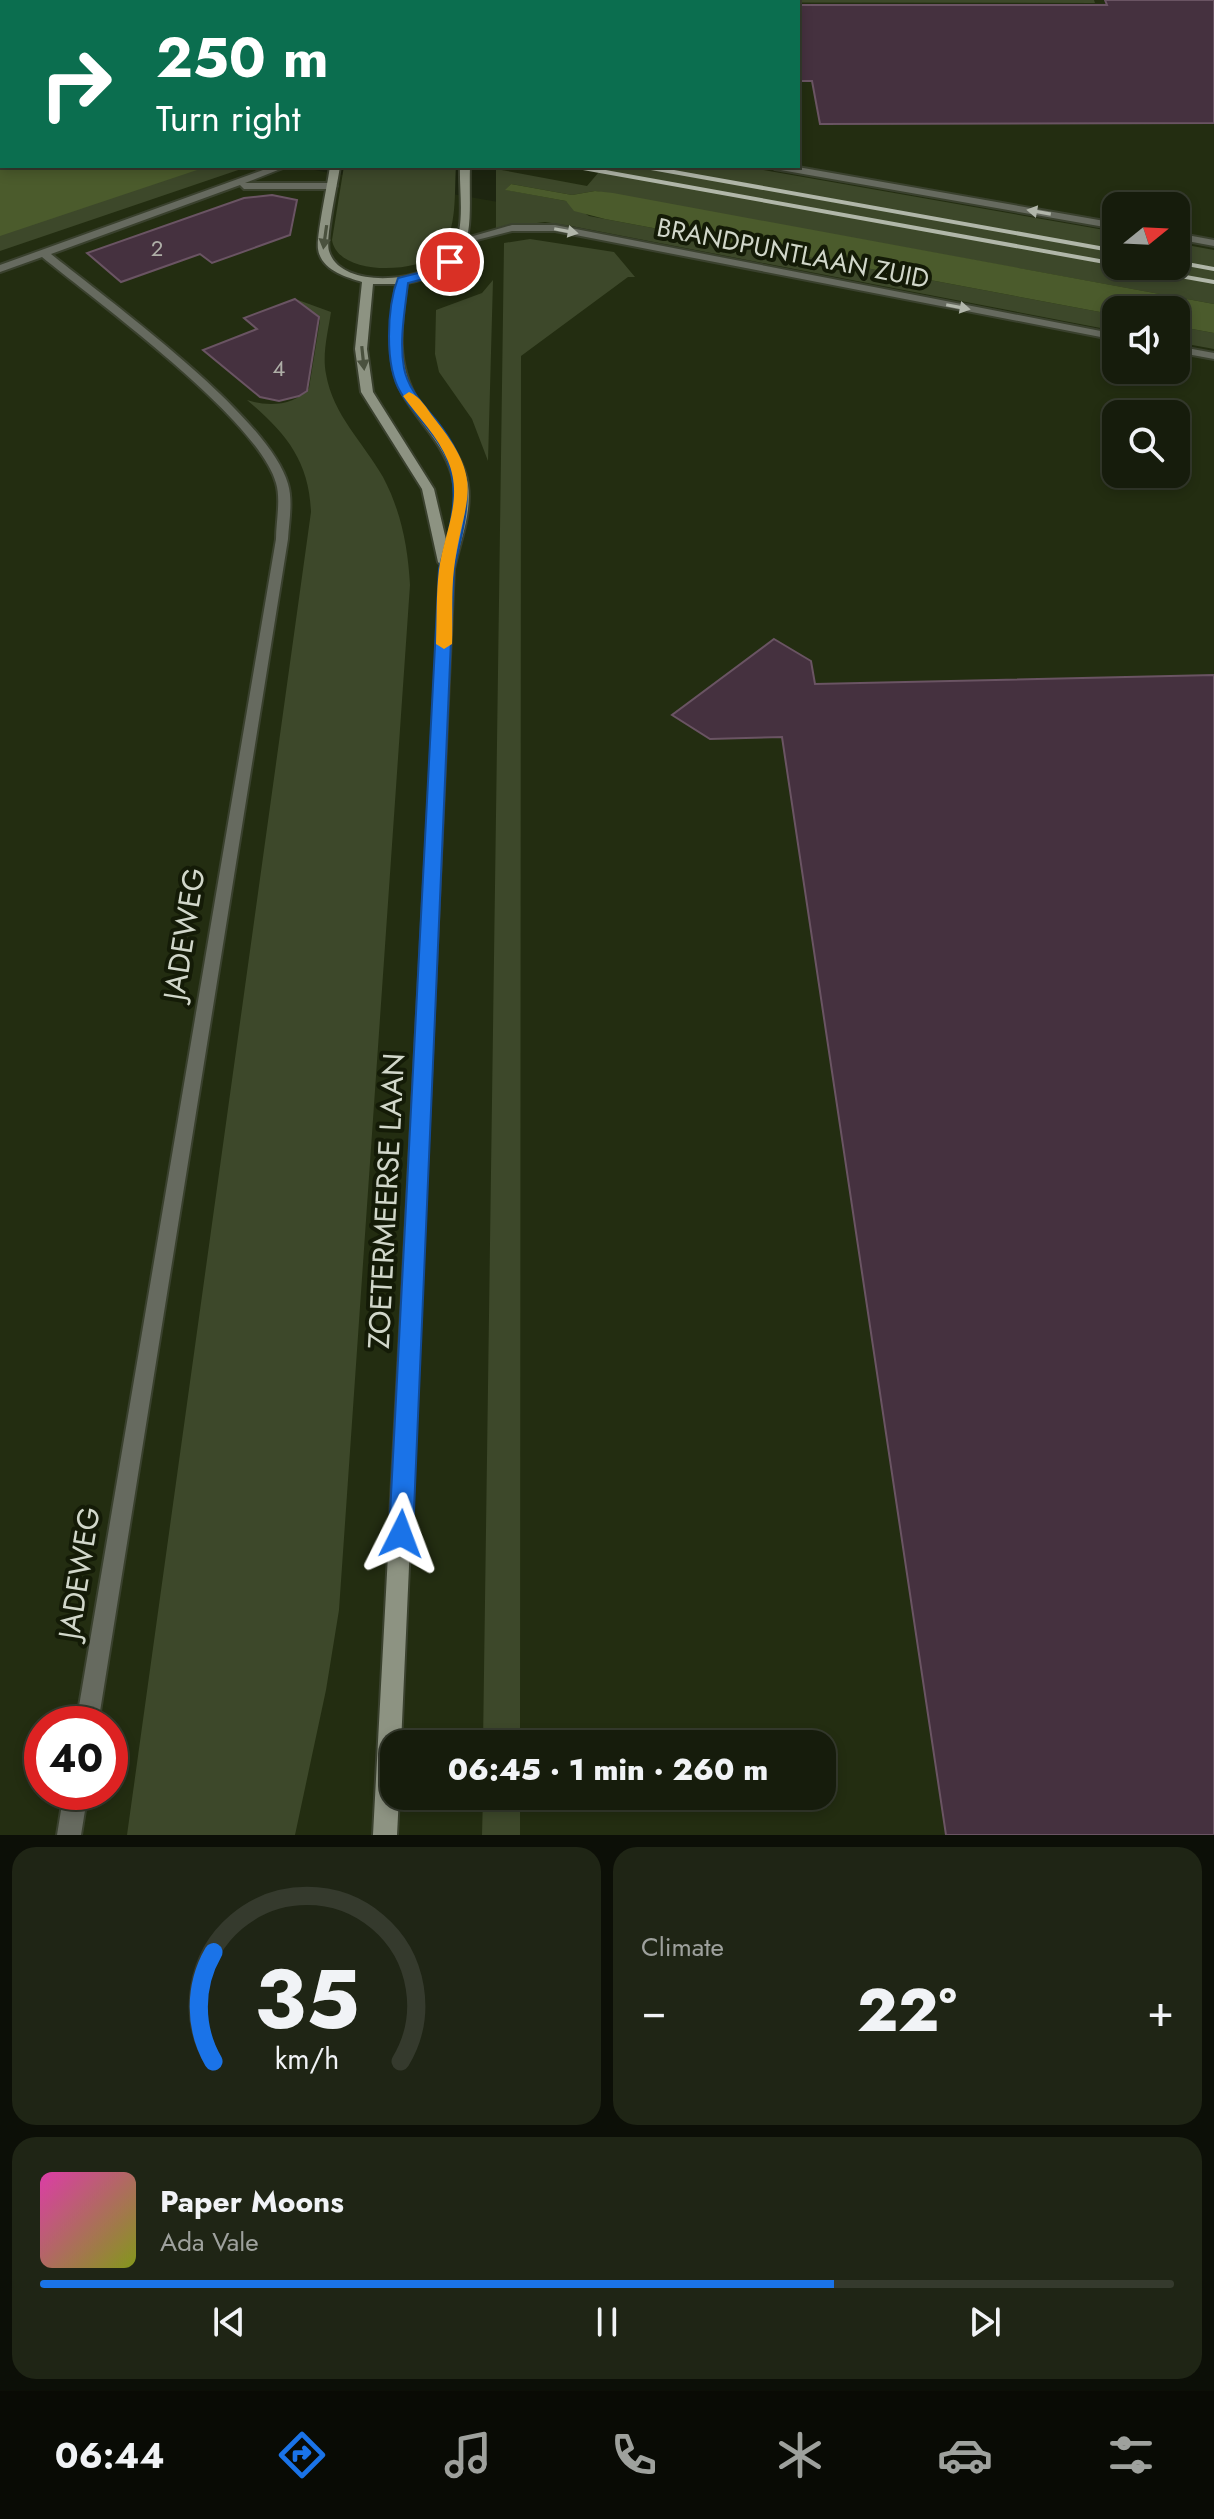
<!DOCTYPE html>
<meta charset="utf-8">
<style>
body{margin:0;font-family:Jost,sans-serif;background:#1f2515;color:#f1f3f6;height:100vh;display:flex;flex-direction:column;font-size:30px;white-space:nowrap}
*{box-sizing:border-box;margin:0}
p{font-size:26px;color:#9ea19d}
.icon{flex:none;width:44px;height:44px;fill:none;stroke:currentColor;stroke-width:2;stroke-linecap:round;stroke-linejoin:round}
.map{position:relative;height:1835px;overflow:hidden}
.drawer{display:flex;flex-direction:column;gap:12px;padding:12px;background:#0c0f07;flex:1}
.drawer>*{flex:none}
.top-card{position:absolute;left:0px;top:0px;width:800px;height:168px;box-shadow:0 4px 12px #0003,0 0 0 2px #353a2d;background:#0b6e4f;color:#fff;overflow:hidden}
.needle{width:52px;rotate:72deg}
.buttons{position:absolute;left:1102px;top:192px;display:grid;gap:16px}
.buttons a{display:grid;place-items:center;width:88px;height:88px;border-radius:16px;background:#161c0c;box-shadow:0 4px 12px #0003,0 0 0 2px #353a2d;font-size:40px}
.speed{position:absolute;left:24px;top:1706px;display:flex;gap:16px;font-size:40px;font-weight:700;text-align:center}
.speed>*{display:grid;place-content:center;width:104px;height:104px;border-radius:50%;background:#161c0c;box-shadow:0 4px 12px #0003,0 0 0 2px #353a2d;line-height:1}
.speed .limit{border:12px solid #d22;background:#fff;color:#111}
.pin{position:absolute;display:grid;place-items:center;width:68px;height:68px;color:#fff;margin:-34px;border:4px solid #fff;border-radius:50%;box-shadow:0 2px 8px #0007}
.me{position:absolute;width:88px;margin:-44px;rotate:3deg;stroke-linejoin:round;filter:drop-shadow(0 0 6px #0008)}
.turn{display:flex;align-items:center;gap:28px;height:168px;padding:0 24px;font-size:36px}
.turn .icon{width:104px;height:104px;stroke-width:2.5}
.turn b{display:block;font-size:56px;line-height:68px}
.big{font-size:60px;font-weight:800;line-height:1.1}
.drawer .tile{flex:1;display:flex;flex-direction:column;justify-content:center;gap:12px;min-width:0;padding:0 28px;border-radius:24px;background:#1f2515}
.drawer .dial{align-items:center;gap:0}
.dial svg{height:208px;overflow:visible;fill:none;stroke:#353a2d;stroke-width:7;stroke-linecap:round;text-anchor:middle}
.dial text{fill:#f1f3f6;stroke:none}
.song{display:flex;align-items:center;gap:24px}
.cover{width:96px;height:96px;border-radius:12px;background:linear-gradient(135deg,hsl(320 70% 55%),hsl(70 70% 35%))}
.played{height:8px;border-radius:4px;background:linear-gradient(90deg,#1a73e8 70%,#353a2d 70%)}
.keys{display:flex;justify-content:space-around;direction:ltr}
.heat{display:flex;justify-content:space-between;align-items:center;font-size:44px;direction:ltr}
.drawer .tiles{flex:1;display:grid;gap:12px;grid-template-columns:1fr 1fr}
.tile:last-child{grid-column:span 2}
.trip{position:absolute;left:380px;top:1730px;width:456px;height:80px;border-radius:24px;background:#161c0c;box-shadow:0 4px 12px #0003,0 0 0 2px #353a2d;font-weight:800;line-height:80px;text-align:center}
.tab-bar{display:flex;height:128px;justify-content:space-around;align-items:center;background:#090b05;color:#9ea19d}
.tab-bar .icon{width:56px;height:56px}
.tab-bar .selected{color:#1a73e8}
.tab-bar b{font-size:36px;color:#f1f3f6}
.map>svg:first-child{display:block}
.built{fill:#232d11;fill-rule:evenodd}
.green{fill:#3d482a}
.water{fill:#4b5b2c}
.building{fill:#45313f;stroke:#6a5463;stroke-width:2}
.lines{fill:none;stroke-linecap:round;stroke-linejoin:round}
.street-casing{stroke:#3a412e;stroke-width:4}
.secondary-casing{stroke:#3a412e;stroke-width:4}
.street{fill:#666a5f;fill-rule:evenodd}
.secondary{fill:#8d9382;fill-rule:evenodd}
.rail{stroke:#b1b7a9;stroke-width:4}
.oneway{fill:#b1b6aa}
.oneway2{fill:#4a513e}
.route{fill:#1a73e8;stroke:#114b97;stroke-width:2}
.slow{fill:#f59e0b}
.labels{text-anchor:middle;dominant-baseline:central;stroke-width:8;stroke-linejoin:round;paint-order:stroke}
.far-number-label{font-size:22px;fill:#aeaea7}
.far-street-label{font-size:26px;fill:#d1d7ca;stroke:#141b07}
.street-label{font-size:30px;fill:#d1d7ca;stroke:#141b07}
</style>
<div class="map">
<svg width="1214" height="1835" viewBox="0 0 1214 1835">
<rect width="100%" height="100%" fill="#1d2510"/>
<path class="built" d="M502,0H1214V1835H0V247L243,166H291L504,203V166H798V2ZM1116,206H1176V266H1116ZM1116,310H1176V370H1116ZM1116,414H1176V474H1116ZM42,1724H110V1792H42ZM394,1744H822V1796H394Z"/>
<path class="green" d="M0,0H329L2,2V166H250L0,251Z
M509,0H1094L1095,3L509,2Z
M344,166H456C454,192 458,230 440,251C421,274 338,277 332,240Z
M604,166H740L1116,232V266H1176V243L1214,250V304L595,191L572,195L511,184L506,190L566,201L589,216L605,219L1116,315V331L571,226L545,222L496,228V169L587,186Z
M530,239L614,252L635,277H628L521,356L520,1744H483L504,243Z
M493,280L488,461L472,419L439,372L435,354L436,310L482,293Z
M298,300L331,312C328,332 322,354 326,374C333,415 363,442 383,477C401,511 408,547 410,585L339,1610L326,1690L295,1835H127L311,512C309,460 285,432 247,400C267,407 295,406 309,388L320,320Z
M1176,326L1214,333V349L1176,342Z
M483,1796H520V1835H482Z"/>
<path class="water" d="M0,0H34L2,2V166H209L0,236Z
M511,184L572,195L595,191L613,193L1214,304V333L1176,326V310H1116V315L605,219L574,211L566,201L505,190Z"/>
<path class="building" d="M1105,0H1214V123L820,124L812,81H798V5H1107Z
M272,195L297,200L290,235L212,263L200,254L121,282L87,253L244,198Z
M295,299L319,317L307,391L299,396L279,401L260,397L203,350L257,329L244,318Z
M774,639L811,661L815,684L1214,675V1835H946L782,737L710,739L672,715Z"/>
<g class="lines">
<defs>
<path id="street" d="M274,166H288L245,183H332L337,186L332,189H244L240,185L51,254C108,300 269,416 288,484C293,501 289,522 288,539L98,1724H76L276,539C276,522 281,500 276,483C258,419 97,302 42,257L0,272V265Z
M770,166H792L1116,223V229L775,169Z
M512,225H555L1116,334V340L555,231H512L461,244L456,241Z
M1176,233L1214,240V246L1176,239Z
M1176,346L1214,353V359L1176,352Z
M64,1792H88L81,1835H57Z"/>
<path id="secondary" d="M359,0H367V2H359Z
M469,0H477V2H469Z
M330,166H340C338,182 325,239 329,251C341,292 434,282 452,251C466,228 459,192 460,166H470C468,226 482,269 407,283C401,323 395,365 419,402C436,429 463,451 468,485C472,513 460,542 454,569L401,1744H394V1796H399L397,1835H373L441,565L438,562L422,489L361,392L355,349L362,282C346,277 321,270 318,249C316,237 328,183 330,166ZM373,284H396C392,314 386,346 395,376C400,394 412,409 423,424C457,467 462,491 447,544L434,489L373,392L367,349Z"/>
</defs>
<use href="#street" class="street-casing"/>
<use href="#secondary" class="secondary-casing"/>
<use href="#street" class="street"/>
<use href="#secondary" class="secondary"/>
<path class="rail" d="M572,166L1116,264
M640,166L1116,251
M1176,262L1214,269
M1124,266L1214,282"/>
</g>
<defs><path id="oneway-solid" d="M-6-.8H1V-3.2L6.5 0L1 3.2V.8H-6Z" transform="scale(2)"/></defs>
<g class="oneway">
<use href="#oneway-solid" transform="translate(1039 212) rotate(-170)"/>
<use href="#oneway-solid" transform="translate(566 231) rotate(11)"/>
<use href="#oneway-solid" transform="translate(958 307) rotate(11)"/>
</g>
<g class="oneway2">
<use href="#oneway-solid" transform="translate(325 237) rotate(98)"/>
<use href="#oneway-solid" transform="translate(363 358) rotate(84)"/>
</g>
<path class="route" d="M450,258L455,259V264L435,276L408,283C405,310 399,340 404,368C408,389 423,404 436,420C480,475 468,506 454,569L413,1534L409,1542L401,1546L393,1542L389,1534L439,569C448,534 462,495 447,459C437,434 415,416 401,393C384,366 387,307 398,278L426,271Z"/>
<path class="slow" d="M409,392C420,396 427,409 434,418C488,485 463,497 454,569C451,593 453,619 452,644L444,649L436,644C437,619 436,594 439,570C444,532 464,499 448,461C438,436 418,417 403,396Z"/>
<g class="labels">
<g class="far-number-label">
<text x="157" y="248">2</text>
<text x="279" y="368">4</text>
</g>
<g class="far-street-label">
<text transform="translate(793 253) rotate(11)">BRANDPUNTLAAN ZUID</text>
</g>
<g class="street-label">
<text transform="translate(184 934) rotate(-81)">JADEWEG</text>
<text transform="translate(386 1201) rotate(-87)">ZOETERMEERSE LAAN</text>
<text transform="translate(79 1573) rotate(-81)">JADEWEG</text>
</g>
</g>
</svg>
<div class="buttons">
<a><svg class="needle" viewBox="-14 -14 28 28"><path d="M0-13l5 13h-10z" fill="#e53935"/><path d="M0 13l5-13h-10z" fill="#9ea19d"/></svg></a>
<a><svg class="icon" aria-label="sound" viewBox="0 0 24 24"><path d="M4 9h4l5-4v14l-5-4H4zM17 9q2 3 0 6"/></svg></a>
<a><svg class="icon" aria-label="search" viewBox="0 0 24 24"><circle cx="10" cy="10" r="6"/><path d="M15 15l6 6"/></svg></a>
</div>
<div class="speed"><div class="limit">40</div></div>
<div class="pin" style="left:450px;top:262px;background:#d93025"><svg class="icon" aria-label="arrive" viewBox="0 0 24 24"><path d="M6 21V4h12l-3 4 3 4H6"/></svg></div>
<svg class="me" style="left:401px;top:1534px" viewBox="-20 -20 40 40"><path d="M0-17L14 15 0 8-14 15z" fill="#1a73e8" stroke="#fff" stroke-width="4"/></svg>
<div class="trip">06:45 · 1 min · 260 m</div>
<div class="top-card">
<div class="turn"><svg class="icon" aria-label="right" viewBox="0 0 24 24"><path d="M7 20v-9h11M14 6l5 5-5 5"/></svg><div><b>250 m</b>Turn right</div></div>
</div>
</div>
<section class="drawer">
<div class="tiles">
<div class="tile dial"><svg viewBox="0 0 100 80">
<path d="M14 69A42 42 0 1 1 86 69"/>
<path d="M14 69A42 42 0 0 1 14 27" stroke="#1a73e8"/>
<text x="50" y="56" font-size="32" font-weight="700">35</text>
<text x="50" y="72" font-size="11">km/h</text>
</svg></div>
<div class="tile"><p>Climate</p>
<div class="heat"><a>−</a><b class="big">22°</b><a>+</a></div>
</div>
<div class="tile">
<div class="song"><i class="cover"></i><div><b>Paper Moons</b><p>Ada Vale</p></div></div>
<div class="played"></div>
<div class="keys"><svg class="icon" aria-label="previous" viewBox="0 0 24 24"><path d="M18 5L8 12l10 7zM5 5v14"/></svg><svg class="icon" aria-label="pause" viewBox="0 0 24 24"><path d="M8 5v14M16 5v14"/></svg><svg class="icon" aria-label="next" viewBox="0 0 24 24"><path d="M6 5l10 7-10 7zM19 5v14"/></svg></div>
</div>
</div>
</section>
<nav class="tab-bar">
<b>06:44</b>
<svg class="icon selected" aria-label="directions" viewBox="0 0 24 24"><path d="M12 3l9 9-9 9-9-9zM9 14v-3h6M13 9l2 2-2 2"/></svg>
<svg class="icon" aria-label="music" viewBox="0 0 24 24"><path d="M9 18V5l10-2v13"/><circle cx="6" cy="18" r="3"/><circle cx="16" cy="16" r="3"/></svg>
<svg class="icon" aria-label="phone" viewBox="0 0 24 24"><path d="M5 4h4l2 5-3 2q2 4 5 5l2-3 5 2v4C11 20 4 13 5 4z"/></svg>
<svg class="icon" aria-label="climate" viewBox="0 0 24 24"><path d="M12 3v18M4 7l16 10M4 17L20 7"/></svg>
<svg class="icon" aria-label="car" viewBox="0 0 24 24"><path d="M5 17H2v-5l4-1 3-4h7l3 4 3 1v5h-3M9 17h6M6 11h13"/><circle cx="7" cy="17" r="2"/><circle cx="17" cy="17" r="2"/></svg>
<svg class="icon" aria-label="filters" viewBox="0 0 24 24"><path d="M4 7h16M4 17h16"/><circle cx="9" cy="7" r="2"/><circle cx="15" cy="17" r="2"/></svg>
</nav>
